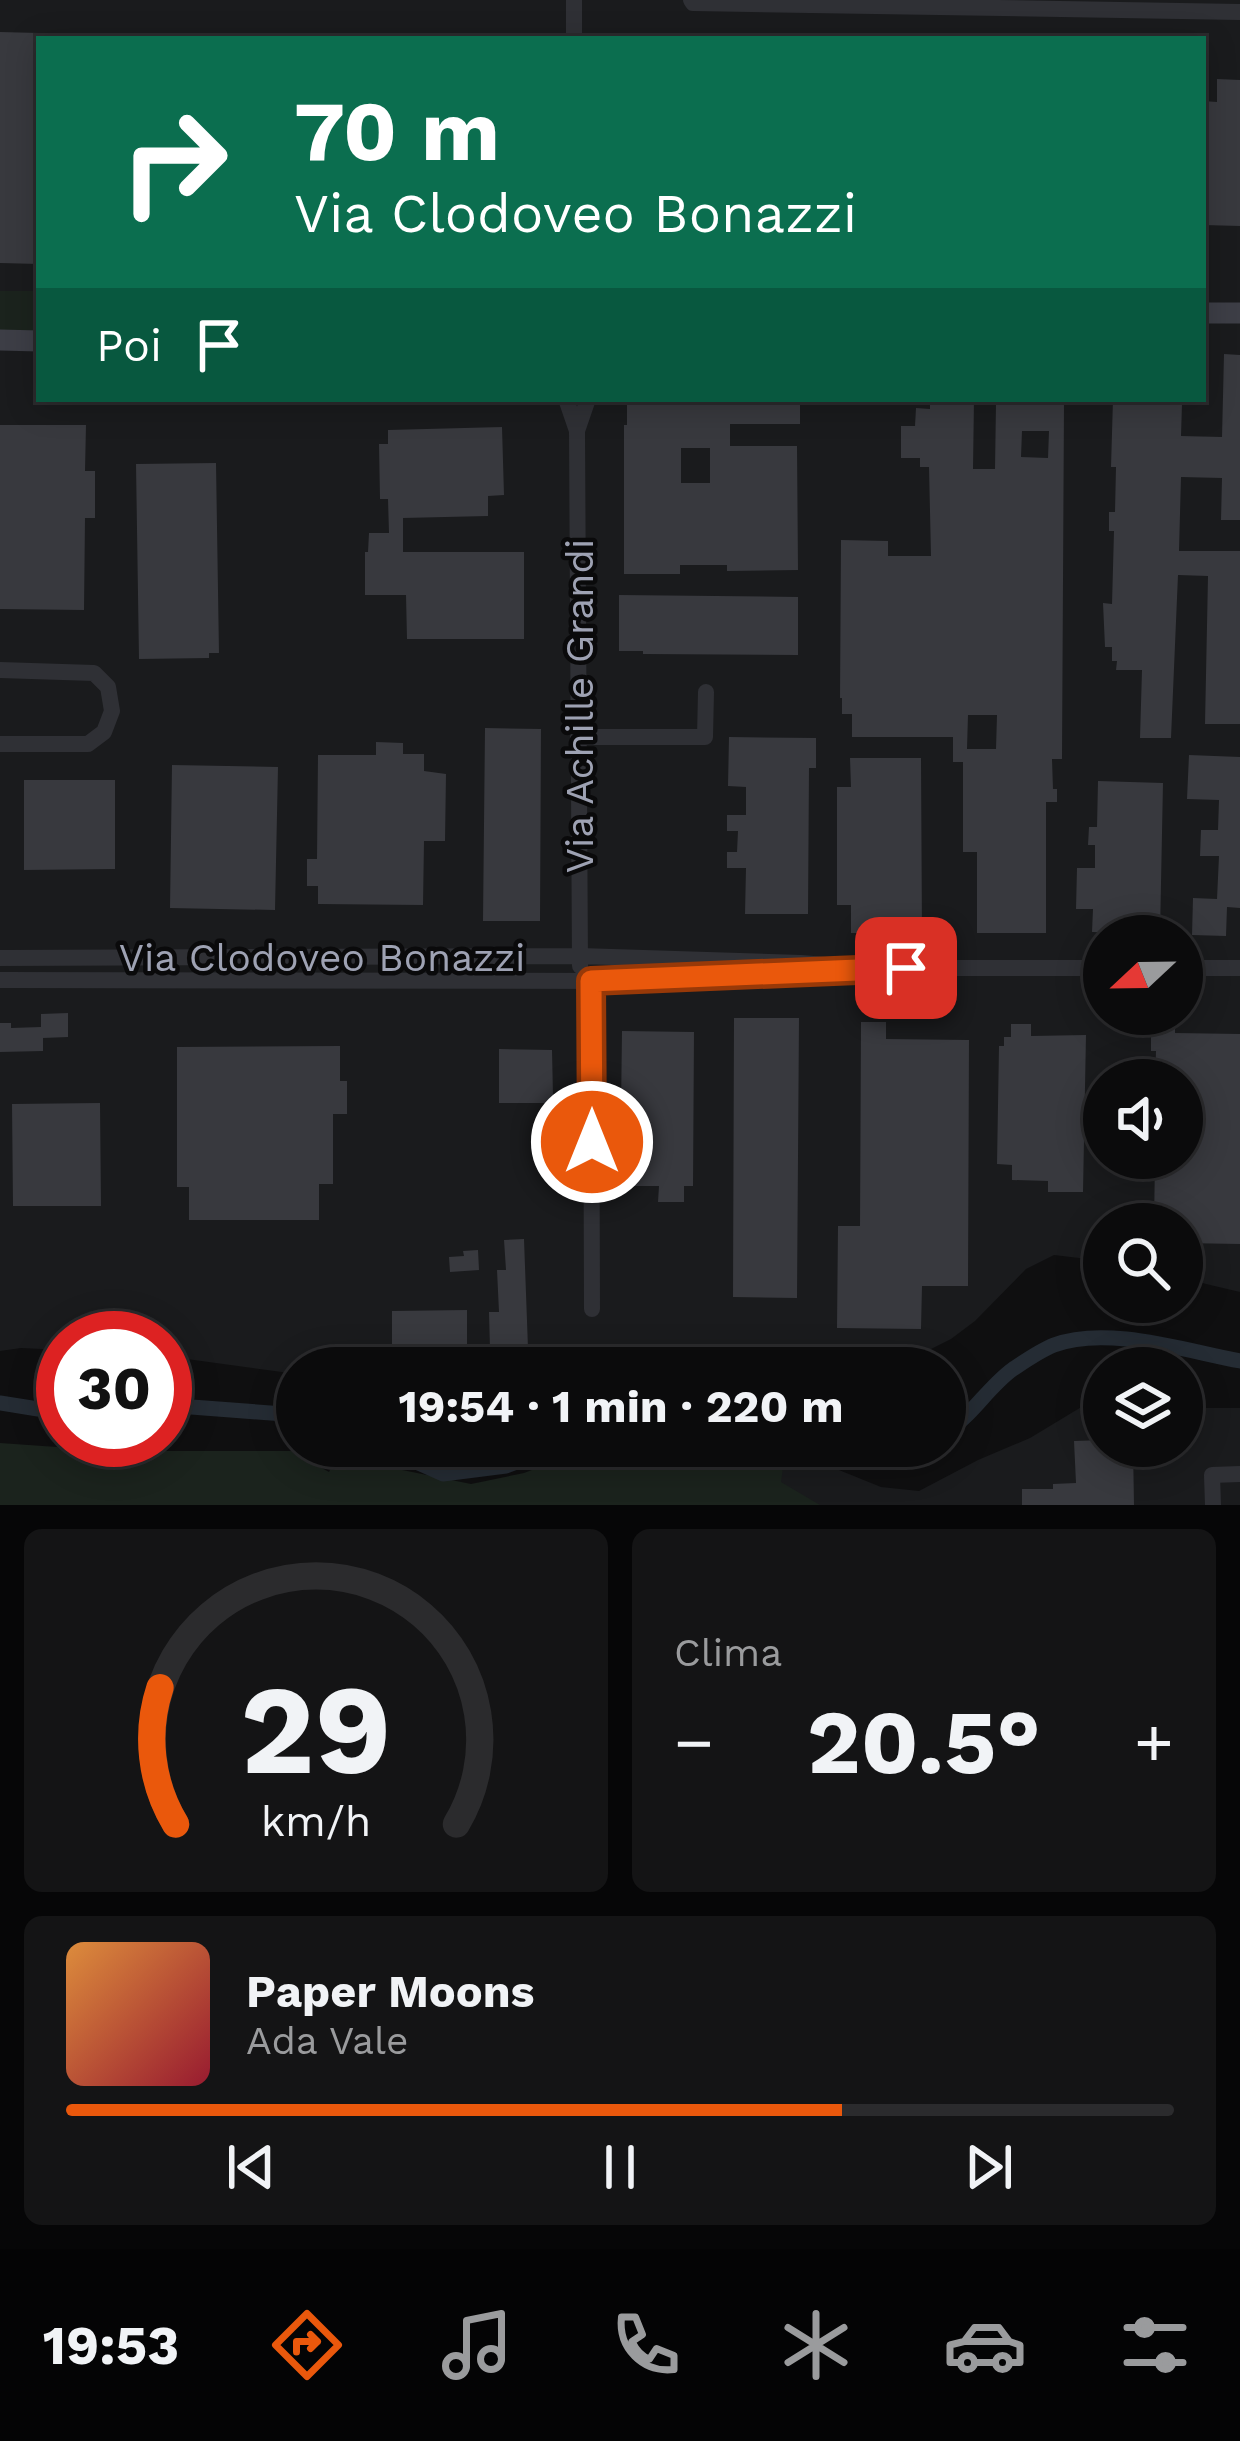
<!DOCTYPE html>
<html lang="it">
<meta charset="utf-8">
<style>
body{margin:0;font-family:"Work Sans",sans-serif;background:#141415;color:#f1f3f6;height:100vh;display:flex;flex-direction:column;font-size:45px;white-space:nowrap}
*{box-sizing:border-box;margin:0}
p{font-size:39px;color:#9a9b9d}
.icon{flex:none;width:66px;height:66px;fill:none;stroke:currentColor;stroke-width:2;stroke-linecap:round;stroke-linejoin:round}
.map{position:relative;height:1505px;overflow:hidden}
.panel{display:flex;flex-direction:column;gap:24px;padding:24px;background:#060607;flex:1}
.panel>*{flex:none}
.top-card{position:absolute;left:36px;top:36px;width:1170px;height:366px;border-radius:0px;box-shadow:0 6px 30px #0003,0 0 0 3px #2b2b2d;background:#0b6e4f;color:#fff;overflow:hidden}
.needle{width:78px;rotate:248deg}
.controls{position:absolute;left:1083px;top:915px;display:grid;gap:24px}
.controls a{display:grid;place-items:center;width:120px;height:120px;border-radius:50%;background:#0b0b0c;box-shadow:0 6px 30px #0003,0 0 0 3px #2b2b2d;font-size:60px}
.speed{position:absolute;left:36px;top:1311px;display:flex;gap:24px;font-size:60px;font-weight:700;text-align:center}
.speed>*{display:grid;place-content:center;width:156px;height:156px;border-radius:50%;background:#0b0b0c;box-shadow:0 6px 30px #0003,0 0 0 3px #2b2b2d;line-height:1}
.speed .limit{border:18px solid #d22;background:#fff;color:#111}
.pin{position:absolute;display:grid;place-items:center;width:102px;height:102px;color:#fff;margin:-51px;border-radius:24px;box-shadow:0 6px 18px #0006}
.me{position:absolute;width:132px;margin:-66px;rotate:0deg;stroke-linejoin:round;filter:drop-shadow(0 0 9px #0008)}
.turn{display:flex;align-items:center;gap:42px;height:252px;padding:0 60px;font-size:54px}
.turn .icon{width:156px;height:156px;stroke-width:2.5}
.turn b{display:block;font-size:84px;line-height:102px}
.then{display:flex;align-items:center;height:114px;padding:0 60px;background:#0003;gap:24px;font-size:45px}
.big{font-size:90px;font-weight:700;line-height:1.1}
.panel .card{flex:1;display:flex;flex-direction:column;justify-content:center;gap:18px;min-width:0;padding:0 42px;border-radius:18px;background:#141415}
.panel .dial{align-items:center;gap:0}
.dial svg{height:312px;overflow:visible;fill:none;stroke:#2b2b2d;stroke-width:7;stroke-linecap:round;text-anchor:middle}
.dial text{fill:#f1f3f6;stroke:none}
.song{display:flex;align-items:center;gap:36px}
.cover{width:144px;height:144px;border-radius:18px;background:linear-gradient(135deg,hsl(30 70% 55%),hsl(350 70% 35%))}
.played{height:12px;border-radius:6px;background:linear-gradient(90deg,#ea580c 70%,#2b2b2d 70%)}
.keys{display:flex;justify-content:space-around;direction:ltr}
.heat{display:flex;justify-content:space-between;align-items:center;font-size:66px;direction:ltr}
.panel .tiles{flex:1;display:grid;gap:24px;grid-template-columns:1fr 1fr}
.card:last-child{grid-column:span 2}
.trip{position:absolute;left:276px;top:1347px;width:690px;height:120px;border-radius:60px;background:#0b0b0c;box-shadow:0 6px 30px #0003,0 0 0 3px #2b2b2d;font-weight:700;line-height:120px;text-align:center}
.menu{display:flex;height:192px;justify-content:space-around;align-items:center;background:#040405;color:#9a9b9d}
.menu .icon{width:84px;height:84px}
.menu .on{color:#ea580c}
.menu b{font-size:54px;color:#f1f3f6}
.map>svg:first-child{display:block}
.built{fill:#1a1b1d;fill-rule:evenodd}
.green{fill:#1b231d}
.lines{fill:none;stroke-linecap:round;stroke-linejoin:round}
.canal{stroke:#252c34;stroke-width:15}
.building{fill:#38393e;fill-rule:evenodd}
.minor{stroke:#2f3035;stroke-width:16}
.secondary{stroke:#3d3e46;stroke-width:21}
.route-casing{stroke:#983908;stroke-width:30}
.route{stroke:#ea580c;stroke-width:21}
.labels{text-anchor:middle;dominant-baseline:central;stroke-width:9;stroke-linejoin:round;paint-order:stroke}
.street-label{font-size:39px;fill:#9ea2b3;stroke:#0a0a0b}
</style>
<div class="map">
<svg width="1240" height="1505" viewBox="0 0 1240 1505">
<rect width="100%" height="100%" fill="#0f0f10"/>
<path class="built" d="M0,0H1240V1292L1206,1284L1182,1276V1224H1104V1261L1054,1255L1026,1269L975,1321L951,1339L925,1352L748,1366L716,1362L673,1368H297V1374L165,1356V1338H63V1350L21,1348L0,1351ZM39,39H1203V399H39ZM1104,936H1182V1014H1104ZM1104,1080H1182V1158H1104Z
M1083,1406L1104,1407V1446H1182V1408H1240V1505H725L742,1466L805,1464L834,1468L881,1487L919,1491L978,1460L1030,1438Z"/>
<path class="green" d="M0,291H39V332H0Z
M0,1443L114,1451H291L329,1472L341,1446L368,1463L471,1484L524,1473L594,1446H786L781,1482L820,1505H0Z"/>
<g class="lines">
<path class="canal" d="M0,1403L38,1409L63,1408
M165,1405L297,1415
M945,1433C972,1416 988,1387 1013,1369C1025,1361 1041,1350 1054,1345C1107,1325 1186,1351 1240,1361
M380,1446L443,1474L506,1466L559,1446"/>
</g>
<path class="building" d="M0,32L39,33V264L0,263Z
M1217,79L1240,80V226L1203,225V101L1217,102Z
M1224,354L1240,355V520H1221L1222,478L1181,477L1179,551H1240V724H1205L1208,576L1178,575L1171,738H1140L1142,670H1116L1117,661H1112V647H1105L1103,603L1112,604L1114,531H1109V512H1115L1116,467H1111L1113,399H1135V403L1182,404L1181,436L1222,437Z
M627,399H679V402L800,399V424H730V446H797L798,570L727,571V565H680V574H624V425H627ZM681,448H710V483H681Z
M930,399H974L973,469H995L996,403L1064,404L1062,759H1052L1053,789H1057V802H1046V933H977V852H963V762H953V737H852V714H842V698H840L841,540L888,541V556H931L929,467H920V458H901V426H915L916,408L930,409ZM1022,431H1049L1048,458L1021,457ZM968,715H997L996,749H967Z
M0,425H86L85,471H95V518H85L84,610L0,609Z
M502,427L504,495L488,496V516L403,518V552H524V639H407L406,595H365V552H368L369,533H389L388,499H380L379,444H388V430Z
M216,463L219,653H209V658L139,659L136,464Z
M619,595L798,597V655L643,654V651H619Z
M485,728L541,729L540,921H483Z
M729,737L816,738V768H809L808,914H745L746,868H727V852H737L738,831H727V815H746V787L728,786Z
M376,742L403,743V754H424V771L446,774L445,841H424L423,905L318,904V886H307V859H317L318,755H376Z
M1189,755L1240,757V908L1227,907L1226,936L1192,935L1193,898L1217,899L1219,856H1200L1201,830H1218L1219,800L1187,799Z
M850,758H921L922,933H851V905H837V787H851Z
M172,765L278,767L275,910L170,908Z
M24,780H115V869L24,870Z
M1098,781L1163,783L1160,934L1092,932L1093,909H1076L1077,868H1095V845H1088L1089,827H1097Z
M68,1013V1037L43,1038V1051L0,1052V1023H11V1028L41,1027V1014Z
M1151,1014H1175V1033L1240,1034V1244L1182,1243V1224H1154L1155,1158H1182V1080H1155L1156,1051H1151Z
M734,1018H799L797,1298L733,1297Z
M861,1022H886V1039L969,1040L968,1286H922L921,1329L837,1328L838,1226H860Z
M1011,1024H1031V1036L1086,1035L1083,1192H1048V1181L1012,1180V1165L997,1164L999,1046H1004V1037H1011Z
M622,1031L694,1032L693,1186H684V1202H658L659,1186H620Z
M340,1046V1081H347V1114H333V1184H319V1220H189V1187H177V1047Z
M499,1049L552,1050L553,1096L547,1103H499Z
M100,1103L101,1206H13L12,1104Z
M524,1239L528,1348L490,1349L489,1312H499L497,1270H506L504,1240Z
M478,1250L479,1270L450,1272L449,1257L464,1256L463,1251Z
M467,1310V1344L392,1345V1311Z
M1104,1440V1446H1133L1134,1505H1022V1489H1053V1484L1076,1483L1074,1441Z"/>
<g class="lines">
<path class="minor" d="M574,0V39
M691,0L693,3L1240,12
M566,399L577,431
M0,670L94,673L108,687L112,711L104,732L88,744H0
M578,737H705L706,692
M0,958L580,956L801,963L861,968H1104
M580,966L577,431L588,399
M1182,968H1240
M0,980L615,981L809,973
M591,981L592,1309
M1213,1505L1212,1475L1240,1474"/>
<path class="secondary" d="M1203,313H1240
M0,340L39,341"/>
</g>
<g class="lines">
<defs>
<path id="route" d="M592,1142L591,981L906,968"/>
</defs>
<use href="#route" class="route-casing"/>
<use href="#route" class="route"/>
</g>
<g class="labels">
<g class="street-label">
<text transform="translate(579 706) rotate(-90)">Via Achille Grandi</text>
<text x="322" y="957">Via Clodoveo Bonazzi</text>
</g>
</g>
</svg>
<div class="controls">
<a><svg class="needle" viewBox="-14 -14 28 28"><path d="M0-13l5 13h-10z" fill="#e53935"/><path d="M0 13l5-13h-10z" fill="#9a9b9d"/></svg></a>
<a><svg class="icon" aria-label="sound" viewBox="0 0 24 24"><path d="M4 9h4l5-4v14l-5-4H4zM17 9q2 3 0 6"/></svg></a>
<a><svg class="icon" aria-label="search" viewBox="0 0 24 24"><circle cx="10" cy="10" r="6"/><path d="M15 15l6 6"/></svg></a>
<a><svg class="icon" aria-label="layers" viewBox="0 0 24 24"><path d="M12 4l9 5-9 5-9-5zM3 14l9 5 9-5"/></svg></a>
</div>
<div class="speed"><div class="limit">30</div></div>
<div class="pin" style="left:906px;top:968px;background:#d93025"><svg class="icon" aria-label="arrive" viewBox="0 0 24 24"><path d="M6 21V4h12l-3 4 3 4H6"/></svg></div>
<svg class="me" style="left:592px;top:1142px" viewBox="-20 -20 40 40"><circle r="17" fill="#ea580c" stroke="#fff" stroke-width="3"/><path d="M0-11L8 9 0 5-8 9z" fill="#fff"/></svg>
<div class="trip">19:54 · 1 min · 220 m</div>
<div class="top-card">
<div class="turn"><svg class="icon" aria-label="right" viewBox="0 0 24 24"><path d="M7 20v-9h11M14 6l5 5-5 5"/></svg><div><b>70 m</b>Via Clodoveo Bonazzi</div></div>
<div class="then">Poi<svg class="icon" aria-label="arrive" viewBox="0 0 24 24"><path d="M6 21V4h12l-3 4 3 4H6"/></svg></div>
</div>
</div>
<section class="panel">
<div class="tiles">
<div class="card dial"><svg viewBox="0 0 100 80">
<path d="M14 69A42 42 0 1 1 86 69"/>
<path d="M14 69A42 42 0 0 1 10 34" stroke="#ea580c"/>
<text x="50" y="56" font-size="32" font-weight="700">29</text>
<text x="50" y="72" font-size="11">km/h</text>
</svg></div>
<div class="card"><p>Clima</p>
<div class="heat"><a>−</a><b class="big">20.5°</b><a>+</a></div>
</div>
<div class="card">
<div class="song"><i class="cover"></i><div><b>Paper Moons</b><p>Ada Vale</p></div></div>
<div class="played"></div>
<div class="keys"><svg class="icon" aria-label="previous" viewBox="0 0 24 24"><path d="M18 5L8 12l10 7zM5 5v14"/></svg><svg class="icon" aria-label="pause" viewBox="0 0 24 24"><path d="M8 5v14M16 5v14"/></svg><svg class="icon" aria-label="next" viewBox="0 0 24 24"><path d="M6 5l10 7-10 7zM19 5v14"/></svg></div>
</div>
</div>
</section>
<nav class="menu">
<b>19:53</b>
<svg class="icon on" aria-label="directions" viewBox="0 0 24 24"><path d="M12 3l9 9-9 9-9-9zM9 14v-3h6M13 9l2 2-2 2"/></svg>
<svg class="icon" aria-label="music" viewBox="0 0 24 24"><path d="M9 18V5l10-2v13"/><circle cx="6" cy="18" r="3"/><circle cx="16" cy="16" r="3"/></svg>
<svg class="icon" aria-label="phone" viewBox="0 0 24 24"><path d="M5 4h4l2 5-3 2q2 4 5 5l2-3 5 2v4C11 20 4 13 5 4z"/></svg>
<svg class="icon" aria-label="climate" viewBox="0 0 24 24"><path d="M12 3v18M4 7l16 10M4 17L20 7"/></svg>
<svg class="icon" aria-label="car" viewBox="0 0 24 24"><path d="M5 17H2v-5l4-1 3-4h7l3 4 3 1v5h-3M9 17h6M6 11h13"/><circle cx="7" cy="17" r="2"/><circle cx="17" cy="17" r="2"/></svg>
<svg class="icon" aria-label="filters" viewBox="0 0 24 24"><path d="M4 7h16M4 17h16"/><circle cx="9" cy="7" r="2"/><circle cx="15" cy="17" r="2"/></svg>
</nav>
